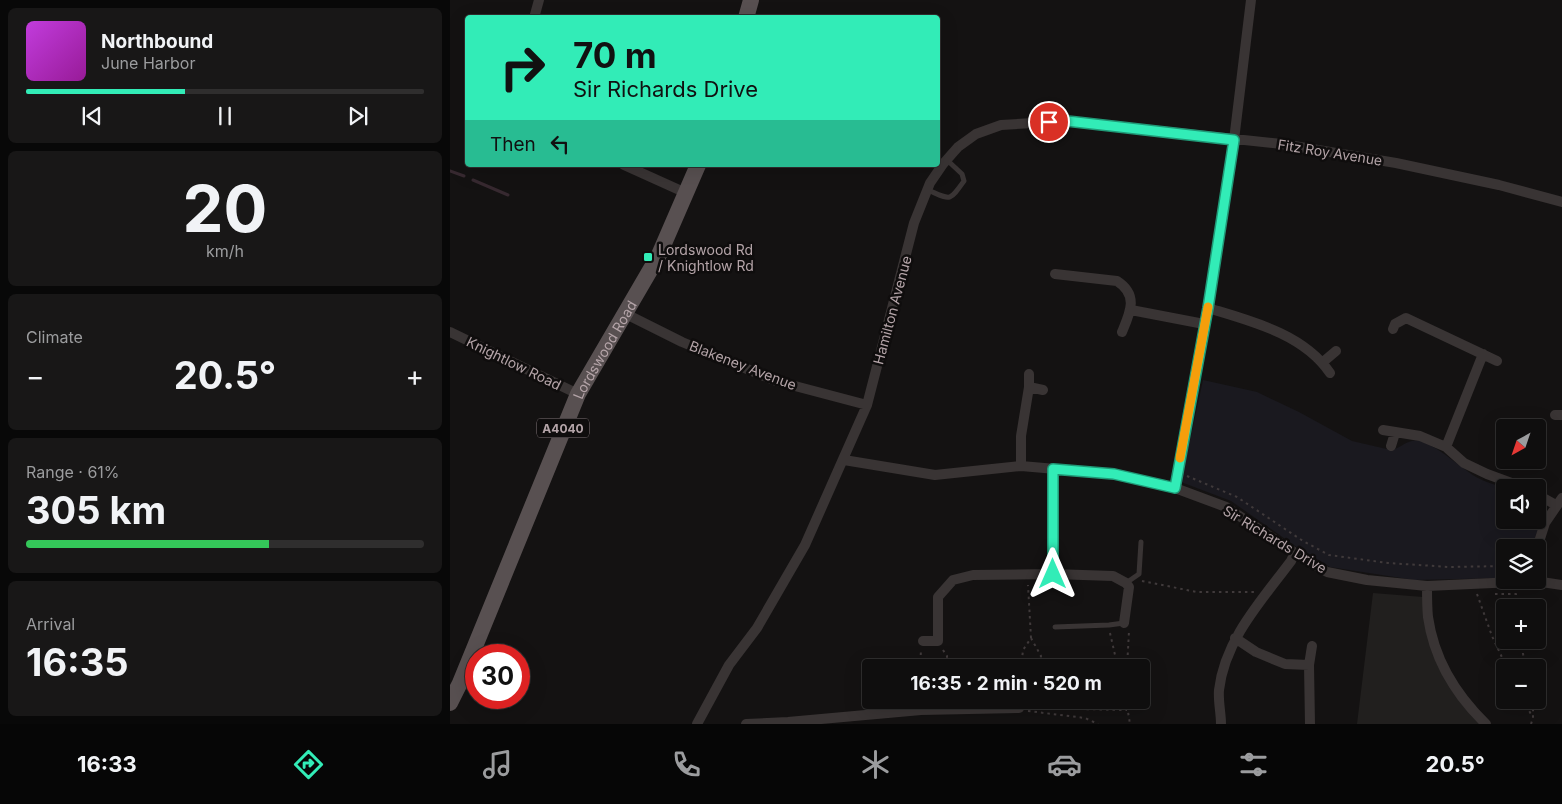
<!DOCTYPE html>
<meta charset="utf-8">
<style>
body{margin:0;font-family:Inter,sans-serif;background:#181717;color:#f1f3f6;height:100vh;display:flex;flex-direction:column;font-size:19px;white-space:nowrap}
*{box-sizing:border-box;margin:0}
p{font-size:16px;color:#9b9c9e}
.icon{flex:none;width:28px;height:28px;fill:none;stroke:currentColor;stroke-width:2;stroke-linecap:round;stroke-linejoin:round}
.map{position:relative;flex:1;overflow:hidden}
.drawer{display:flex;flex-direction:column;gap:8px;padding:8px;background:#080808;width:450px}
.drawer>*{flex:none}
.guide{position:absolute;left:15px;top:15px;width:475px;height:152px;border-radius:5px;box-shadow:0 5px 20px #0002,0 0 0 1px #2f2e2e;background:#32ecb7;color:#111;overflow:hidden}
.needle{width:32px;rotate:220deg}
.buttons{position:absolute;left:1046px;top:419px;display:grid;gap:10px}
.buttons a{display:grid;place-items:center;width:50px;height:50px;border-radius:5px;background:#0f0e0e;box-shadow:0 5px 20px #0002,0 0 0 1px #2f2e2e;font-size:25px}
.speed{position:absolute;left:15px;top:644px;display:flex;gap:10px;font-size:25px;font-weight:700;text-align:center}
.speed>*{display:grid;place-content:center;width:65px;height:65px;border-radius:50%;background:#0f0e0e;box-shadow:0 5px 20px #0002,0 0 0 1px #2f2e2e;line-height:1}
.speed .limit{border:8px solid #d22;background:#fff;color:#111}
.pin{position:absolute;display:grid;place-items:center;width:42px;height:42px;color:#fff;margin:-21px;border:2px solid #fff;border-radius:50%;box-shadow:0 1px 5px #0007}
.me{position:absolute;width:55px;margin:-28px;rotate:0deg;stroke-linejoin:round;filter:drop-shadow(0 0 4px #0008)}
.turn{display:flex;align-items:center;gap:18px;height:105px;padding:0 25px;font-size:22px}
.turn .icon{width:65px;height:65px;stroke-width:2.5}
.turn b{display:block;font-size:35px;line-height:42px}
.then{display:flex;align-items:center;height:48px;padding:0 25px;background:#0003;gap:10px;font-size:19px}
.big{font-size:38px;font-weight:700;line-height:1.1}
.drawer .tile{flex:1;display:flex;flex-direction:column;justify-content:center;gap:8px;min-width:0;padding:0 18px;border-radius:8px;background:#181717}
.drawer .dial{align-items:center;gap:0}
.dial b{font-size:65px;line-height:1}
.song{display:flex;align-items:center;gap:15px}
.cover{width:60px;height:60px;border-radius:8px;background:linear-gradient(135deg,hsl(290 70% 55%),hsl(300 70% 35%))}
.played{height:5px;border-radius:2px;background:linear-gradient(90deg,#32ecb7 40%,#2f2e2e 40%)}
.keys{display:flex;justify-content:space-around;direction:ltr}
.heat{display:flex;justify-content:space-between;align-items:center;font-size:28px;direction:ltr}
.charge{height:8px;border-radius:4px;background:linear-gradient(90deg,#34c759 61%,#2f2e2e 0)}
.trip{position:absolute;left:412px;top:659px;width:288px;height:50px;border-radius:5px;background:#0f0e0e;box-shadow:0 5px 20px #0002,0 0 0 1px #2f2e2e;font-weight:700;line-height:50px;text-align:center}
.tabs{display:flex;height:80px;justify-content:space-around;align-items:center;background:#060606;color:#9b9c9e}
.tabs .icon{width:35px;height:35px}
.tabs .selected{color:#32ecb7}
.tabs b{font-size:22px;color:#f1f3f6}
main{display:flex;flex:1;min-height:0}
.map>svg:first-child{display:block}
.built{fill:#211f1e}
.green{fill:#1a191f}
.lines{fill:none;stroke-linecap:round;stroke-linejoin:round}
.stream{stroke:#372930;stroke-width:3}
.path{stroke:#403a3b;stroke-width:2;stroke-dasharray:2.5 4;stroke-linecap:butt}
.service{stroke:#393434;stroke-width:5}
.minor{stroke:#393434;stroke-width:10}
.primary{stroke:#585051;stroke-width:16}
.route-casing{stroke:#209977;stroke-width:12}
.route{stroke:#32ecb7;stroke-width:9}
.slow{stroke:#f59e0b;stroke-width:9}
.poi-dot{fill:#32ecb7;stroke:#0f0d0d;stroke-width:2}
.labels{text-anchor:middle;dominant-baseline:central;stroke-width:5;stroke-linejoin:round;paint-order:stroke}
.shield{fill:#0f0d0d;stroke:#82777a;stroke-width:1}
.shield-label{font-size:12px;font-weight:bold;fill:#b4a4a8}
.street-label{font-size:14px;fill:#b4a4a8;stroke:#0f0d0d}
.poi-label{font-size:14px;fill:#b4a4a8;stroke:#0f0d0d;text-anchor:start}
</style>
<main>
<section class="drawer">
<div class="tile">
<div class="song"><i class="cover"></i><div><b>Northbound</b><p>June Harbor</p></div></div>
<div class="played"></div>
<div class="keys"><svg class="icon" aria-label="previous" viewBox="0 0 24 24"><path d="M18 5L8 12l10 7zM5 5v14"/></svg><svg class="icon" aria-label="pause" viewBox="0 0 24 24"><path d="M8 5v14M16 5v14"/></svg><svg class="icon" aria-label="next" viewBox="0 0 24 24"><path d="M6 5l10 7-10 7zM19 5v14"/></svg></div>
</div>
<div class="tile dial"><b>20</b><p>km/h</p></div>
<div class="tile"><p>Climate</p>
<div class="heat"><a>−</a><b class="big">20.5°</b><a>+</a></div>
</div>
<div class="tile"><p>Range · 61%</p><b class="big">305 km</b><div class="charge"></div></div>
<div class="tile"><p>Arrival</p><b class="big">16:35</b></div>
</section>
<div class="map">
<svg width="1112" height="724" viewBox="0 0 1112 724">
<rect width="100%" height="100%" fill="#141212"/>
<path class="built" d="M923,593L973,597L991,672L999,687L1031,724H907Z"/>
<path class="green" d="M753,380L807,392L849,412L902,441L941,450C952,448 958,438 970,441C986,445 1010,467 1026,477C1035,482 1046,485 1055,488V520H1088V501L1094,513L1085,538L1084,547L1055,548V578L964,580L880,567L848,548L781,501L731,482Z"/>
<g class="lines">
<path class="stream" d="M0,171L14,176
M23,180L58,195"/>
<path class="path" d="M737,476L787,497L853,541L879,555L938,563L999,567L1055,566
M692,581L747,592H806
M1027,594L1042,636L1057,668
M1045,594H1066V608
M660,633L668,668
M581,638L591,656L589,668
M1072,640L1073,654L1077,668
M493,650L497,656V668
M470,668L471,650
M571,668L573,650L581,638L578,585
M677,668L679,631
M676,700L680,724
M1073,700L1082,716
M578,708L677,710
M578,711L635,718L648,724
M1081,724L1083,718V700"/>
<path class="service" d="M478,190C501,200 499,202 514,181L512,174L497,160
M676,583L689,574L691,542
M605,627L659,625L674,623"/>
<path class="minor" d="M84,18L89,0
M174,165L236,193
M605,274L667,281C689,295 680,313 672,332
M758,308C801,321 854,334 880,373
M681,310L754,324
M174,313L232,342L326,381L417,405
M943,329L945,324L956,318L1047,361
M0,332L128,394
M873,362L886,351
M579,387L593,390
M1105,415H1112
M933,430L970,436L996,447L1014,463L1037,474L1075,488
M941,446L945,433
M996,447L1033,354
M394,460L485,475L571,466L664,474L725,488L776,507L845,553L877,572L917,580L977,586L1085,581L1112,585
M571,466V436L579,387V374
M725,488L758,308L784,140L801,0
M1088,495L1106,505
M1087,548L1095,523L1112,498
M603,574V469
M977,586C977,596 977,607 978,617C984,659 1006,695 1036,724
M785,638L806,652L835,664L859,665
M473,641H488V597L503,580L523,575L603,574L663,576L676,583L679,587L674,623
M247,724L279,665L307,628L355,545L417,405L464,223L480,183L493,164L508,147L526,134L551,125L617,121L832,144L946,163L1049,185L1112,202
M296,724L338,722L471,710L569,708L570,700
M771,724C771,713 768,701 769,690C775,639 812,600 841,561L845,553
M860,724L859,665L862,646"/>
<g class="primary">
<path d="M296,18L301,0"/>
<path id="s1" d="M0,703L10,683L128,394L209,255L248,165"/>
</g>
</g>
<g class="lines">
<defs>
<path id="route" d="M599,122L617,121L784,140L758,308L725,488L664,474L603,469V574"/>
</defs>
<use href="#route" class="route-casing"/>
<use href="#route" class="route"/>
<path class="slow" d="M730,458L758,307"/>
</g>
<rect class="poi-dot" x="193" y="252" width="10" height="10" rx="2.5"/>
<g class="labels">
<rect class="shield" x="87" y="418.5" width="52" height="19" rx="4"/>
<g class="shield-label">
<text x="113" y="428">A4040</text>
</g>
<g class="street-label">
<text transform="translate(880 152) rotate(9)">Fitz Roy Avenue</text>
<text transform="translate(442 310) rotate(-75)">Hamilton Avenue</text>
<text stroke="none"><textPath href="#s1" startOffset="386">Lordswood Road</textPath></text>
<text transform="translate(64 363) rotate(26)">Knightlow Road</text>
<text transform="translate(293 365) rotate(21)">Blakeney Avenue</text>
<text transform="translate(825 539) rotate(31)">Sir Richards Drive</text>
</g>
<g class="poi-label">
<text x="208" y="249">Lordswood Rd<tspan x="208" dy="16">/ Knightlow Rd</tspan></text>
</g>
</g>
</svg>
<div class="buttons">
<a><svg class="needle" viewBox="-14 -14 28 28"><path d="M0-13l5 13h-10z" fill="#e53935"/><path d="M0 13l5-13h-10z" fill="#9b9c9e"/></svg></a>
<a><svg class="icon" aria-label="sound" viewBox="0 0 24 24"><path d="M4 9h4l5-4v14l-5-4H4zM17 9q2 3 0 6"/></svg></a>
<a><svg class="icon" aria-label="layers" viewBox="0 0 24 24"><path d="M12 4l9 5-9 5-9-5zM3 14l9 5 9-5"/></svg></a>
<a>+</a>
<a>−</a>
</div>
<div class="speed"><div class="limit">30</div></div>
<div class="pin" style="left:599px;top:122px;background:#d93025"><svg class="icon" aria-label="arrive" viewBox="0 0 24 24"><path d="M6 21V4h12l-3 4 3 4H6"/></svg></div>
<svg class="me" style="left:603px;top:574px" viewBox="-20 -20 40 40"><path d="M0-17L14 15 0 8-14 15z" fill="#32ecb7" stroke="#fff" stroke-width="4"/></svg>
<div class="trip">16:35 · 2 min · 520 m</div>
<div class="guide">
<div class="turn"><svg class="icon" aria-label="right" viewBox="0 0 24 24"><path d="M7 20v-9h11M14 6l5 5-5 5"/></svg><div><b>70 m</b>Sir Richards Drive</div></div>
<div class="then">Then<svg class="icon" aria-label="left" viewBox="0 0 24 24"><path d="M17 20v-9H6M10 6l-5 5 5 5"/></svg></div>
</div>
</div>
</main>
<nav class="tabs">
<b>16:33</b>
<svg class="icon selected" aria-label="directions" viewBox="0 0 24 24"><path d="M12 3l9 9-9 9-9-9zM9 14v-3h6M13 9l2 2-2 2"/></svg>
<svg class="icon" aria-label="music" viewBox="0 0 24 24"><path d="M9 18V5l10-2v13"/><circle cx="6" cy="18" r="3"/><circle cx="16" cy="16" r="3"/></svg>
<svg class="icon" aria-label="phone" viewBox="0 0 24 24"><path d="M5 4h4l2 5-3 2q2 4 5 5l2-3 5 2v4C11 20 4 13 5 4z"/></svg>
<svg class="icon" aria-label="climate" viewBox="0 0 24 24"><path d="M12 3v18M4 7l16 10M4 17L20 7"/></svg>
<svg class="icon" aria-label="car" viewBox="0 0 24 24"><path d="M5 17H2v-5l4-1 3-4h7l3 4 3 1v5h-3M9 17h6M6 11h13"/><circle cx="7" cy="17" r="2"/><circle cx="17" cy="17" r="2"/></svg>
<svg class="icon" aria-label="filters" viewBox="0 0 24 24"><path d="M4 7h16M4 17h16"/><circle cx="9" cy="7" r="2"/><circle cx="15" cy="17" r="2"/></svg>
<b>20.5°</b>
</nav>
